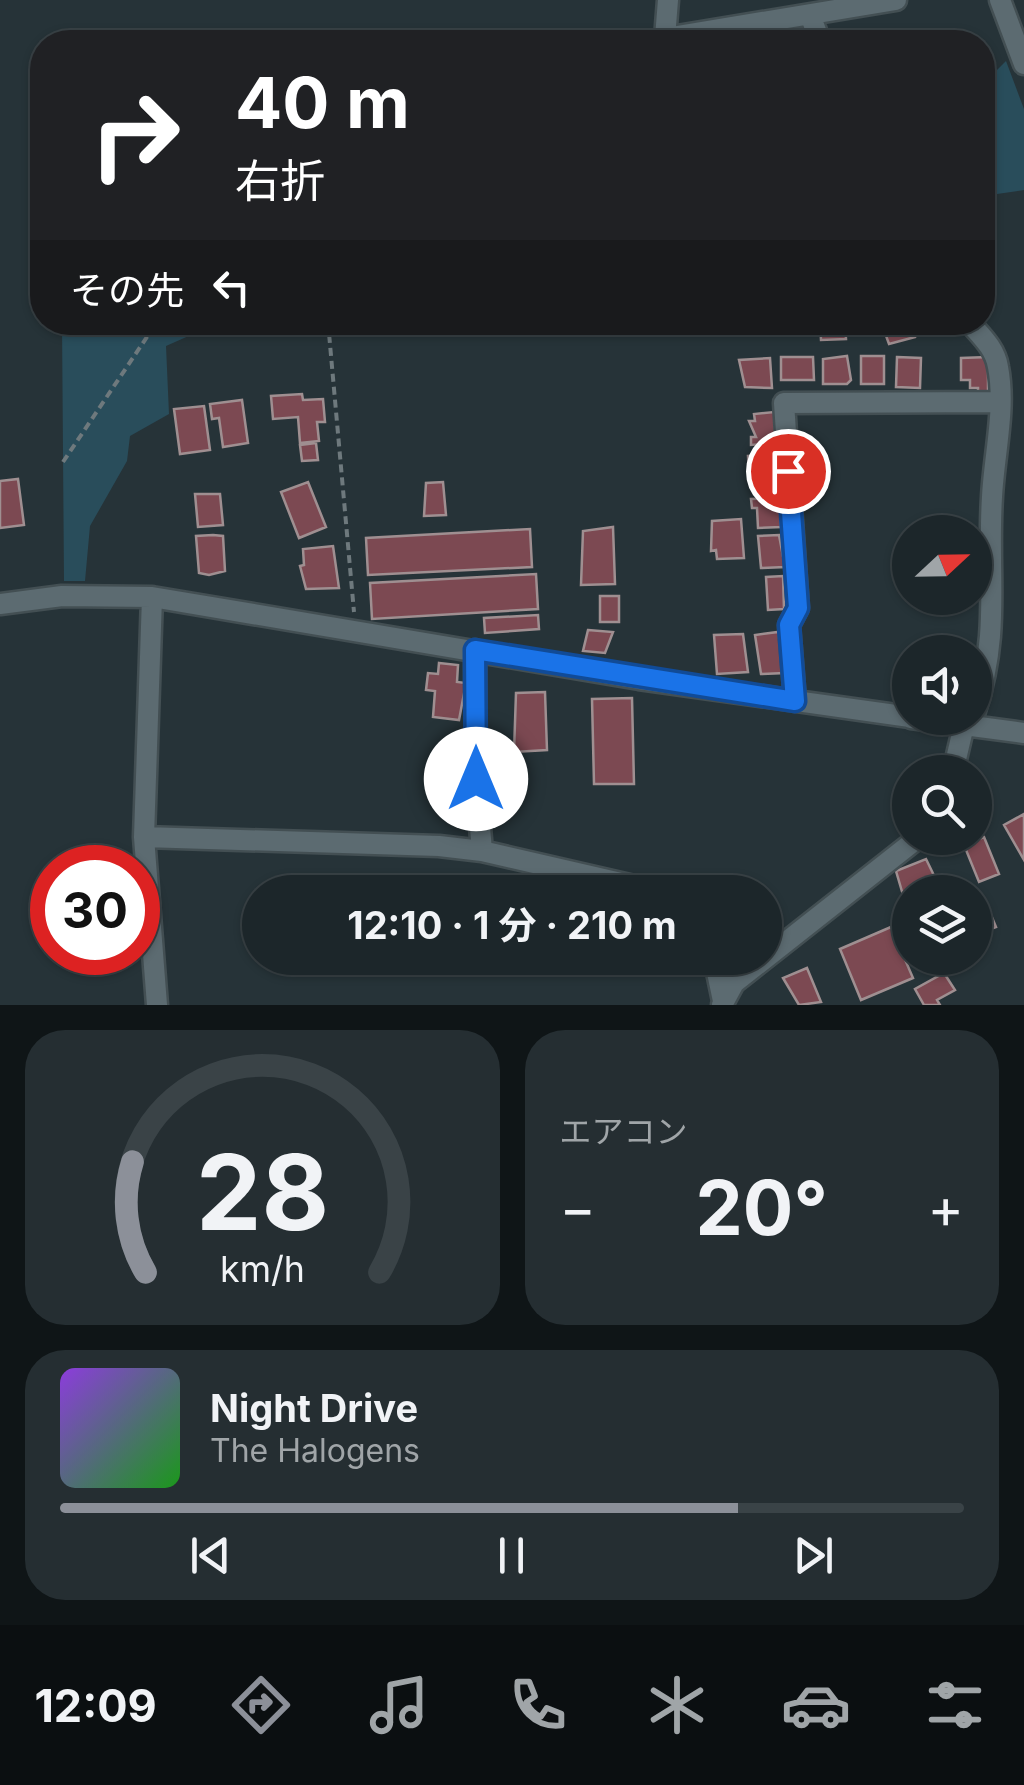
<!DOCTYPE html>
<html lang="ja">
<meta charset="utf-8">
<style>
body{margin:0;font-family:Inter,"Noto Sans JP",sans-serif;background:#252e32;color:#f1f3f6;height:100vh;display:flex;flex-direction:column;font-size:38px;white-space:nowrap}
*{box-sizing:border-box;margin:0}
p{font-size:32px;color:#a0a5a8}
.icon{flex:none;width:55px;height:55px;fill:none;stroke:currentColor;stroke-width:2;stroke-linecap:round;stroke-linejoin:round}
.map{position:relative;height:1005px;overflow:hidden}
.panel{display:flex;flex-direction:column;gap:25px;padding:25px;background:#0f1517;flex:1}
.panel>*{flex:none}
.hud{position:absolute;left:30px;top:30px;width:965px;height:305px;border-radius:40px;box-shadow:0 2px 8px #0004,0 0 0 2px #3a4347;background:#202124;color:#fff;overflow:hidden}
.needle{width:65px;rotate:68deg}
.tools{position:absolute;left:892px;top:515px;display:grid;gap:20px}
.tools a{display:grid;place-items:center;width:100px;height:100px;border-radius:50%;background:#1c262a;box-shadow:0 2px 8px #0004,0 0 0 2px #3a4347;font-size:50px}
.speed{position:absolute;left:30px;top:845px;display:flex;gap:20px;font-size:50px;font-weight:700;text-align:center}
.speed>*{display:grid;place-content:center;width:130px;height:130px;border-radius:50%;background:#1c262a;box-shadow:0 2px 8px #0004,0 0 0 2px #3a4347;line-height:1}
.speed .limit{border:15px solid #d22;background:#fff;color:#111}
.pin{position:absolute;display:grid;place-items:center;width:85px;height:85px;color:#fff;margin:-42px;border:5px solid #fff;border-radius:50%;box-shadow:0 2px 10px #0007}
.me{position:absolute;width:110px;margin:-55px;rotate:0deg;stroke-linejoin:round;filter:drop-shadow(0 0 8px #0008)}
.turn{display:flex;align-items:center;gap:35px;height:210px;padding:0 40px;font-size:45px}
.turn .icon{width:130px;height:130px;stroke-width:2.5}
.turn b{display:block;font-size:70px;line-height:85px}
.then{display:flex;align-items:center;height:95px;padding:0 40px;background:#0003;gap:20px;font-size:38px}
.big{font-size:75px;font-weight:700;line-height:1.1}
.panel .widget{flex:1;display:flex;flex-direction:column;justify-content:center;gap:15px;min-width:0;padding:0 35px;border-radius:40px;background:#252e32}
.panel .dial{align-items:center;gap:0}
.dial svg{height:260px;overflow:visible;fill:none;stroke:#3a4347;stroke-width:7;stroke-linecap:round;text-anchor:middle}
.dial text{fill:#f1f3f6;stroke:none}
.song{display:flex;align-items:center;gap:30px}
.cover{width:120px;height:120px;border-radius:15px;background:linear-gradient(135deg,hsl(270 70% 55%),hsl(120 70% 35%))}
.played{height:10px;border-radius:5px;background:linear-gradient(90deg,#8c9099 75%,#3a4347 75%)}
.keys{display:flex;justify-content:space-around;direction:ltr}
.heat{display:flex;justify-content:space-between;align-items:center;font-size:55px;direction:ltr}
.panel .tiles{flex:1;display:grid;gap:25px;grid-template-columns:1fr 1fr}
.widget:last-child{grid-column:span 2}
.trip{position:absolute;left:242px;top:875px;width:540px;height:100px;border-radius:50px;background:#1c262a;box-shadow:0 2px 8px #0004,0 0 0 2px #3a4347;font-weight:700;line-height:100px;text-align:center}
.tabs{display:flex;height:160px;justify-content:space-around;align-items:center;background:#0b0f11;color:#a0a5a8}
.tabs .icon{width:70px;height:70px}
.tabs .on{color:#8c9099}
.tabs b{font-size:45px;color:#f1f3f6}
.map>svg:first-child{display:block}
.green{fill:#294d5b}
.building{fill:#7c4952;stroke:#9f8f91;stroke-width:2.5}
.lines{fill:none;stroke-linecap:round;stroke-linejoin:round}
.street-casing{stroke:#434f53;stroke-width:25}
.path{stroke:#6e797d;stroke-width:4;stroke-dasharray:8 5;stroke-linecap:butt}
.street{stroke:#5c6b71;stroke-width:20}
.route-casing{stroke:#114b97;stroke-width:25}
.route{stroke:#1a73e8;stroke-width:18}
</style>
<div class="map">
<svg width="1024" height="1005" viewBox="0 0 1024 1005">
<rect width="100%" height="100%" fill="#263338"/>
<path class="green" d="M1006,61L1024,109V190L983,196V84Z
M62,323H218L166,346L169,414L130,436L127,461L90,526L85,581H64Z"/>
<path class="building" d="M820,322H845L846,339L821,340Z
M881,322H913L915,337L889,344Z
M847,356L851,380L847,384H823V359Z
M861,356H884V384H861Z
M781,357H813L814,380H781Z
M897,357L921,358L920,388L896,387Z
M988,357V393L978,394V388H970V380H961V358Z
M770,358L772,388L745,387L739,360Z
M302,394L303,400L323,399L325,422H317L319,441L300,443L298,417L273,419L271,396Z
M242,400L248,443L223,447L219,418L212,419L210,404Z
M204,406L210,450L180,454L174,409Z
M774,412L776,443L751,445V437H756L749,421H755L754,414Z
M316,443L318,460L302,461L300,445Z
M777,455L778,487H763V476H749L748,456Z
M18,479L24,525L0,528V481Z
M308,482L326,527L299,538L281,492Z
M443,482L446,515L424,516L426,483Z
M195,494H220L223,525L198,527Z
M779,498L781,527L758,528L757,508H752L751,499Z
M741,519L744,558L717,559L716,550L711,551L712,521Z
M613,527L615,584L581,585L583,531Z
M530,529L532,567L368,575L366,538Z
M213,535L223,536L225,571L209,575L199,573L196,536Z
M779,535L785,567L761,568L758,536Z
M333,546L339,588L306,589L300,566L304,565L303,549Z
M536,574L538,609L372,619L370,583Z
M783,576L784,609L768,610L766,577Z
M600,596H619V622H600Z
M538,615L539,629L485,633L484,618Z
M588,630L613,632L605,653L583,651Z
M778,632L785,673L761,674L755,635Z
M743,634L748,672L717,674L714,635Z
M439,663L458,665L457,682L466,683L459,720L433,717L435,691L426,690L428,673L438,674Z
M545,692L547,750L514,752L516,693Z
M632,698L634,784H594L592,699Z
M1024,814V860L1004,825Z
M984,837L999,874L979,882L964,845Z
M926,859L942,892H910L908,912L896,871Z
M984,898L996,927L980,933L975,902Z
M891,927L913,978L861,1000L840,949Z
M807,968L821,1002L799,1005L783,978Z
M944,973L955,990L937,1000L940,1005H924L915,989Z"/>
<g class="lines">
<defs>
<path id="street" d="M668,0L665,38L896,0
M1000,0L1024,64
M811,17L820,42
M969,322C981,336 995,348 998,367C1006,409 994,455 992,497C987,577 1001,631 975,711
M152,597L144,837L157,1005
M0,604L62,596L152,597L639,679L910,717
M475,650L476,779L482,851
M795,701L789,625L798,608L784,403L1000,402
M911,718L1024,733
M953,772L964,725
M144,837L439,846L482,851L660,892
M714,958L723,1001
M722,1005L734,983L918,838"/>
</defs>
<use href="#street" class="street-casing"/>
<path class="path" d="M328,322L354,612
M63,462L157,322"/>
<use href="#street" class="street"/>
</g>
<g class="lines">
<defs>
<path id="route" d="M476,779L475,650L795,701L789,625L798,608L788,471"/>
</defs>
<use href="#route" class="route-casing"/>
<use href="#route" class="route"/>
</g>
</svg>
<div class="tools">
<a><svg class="needle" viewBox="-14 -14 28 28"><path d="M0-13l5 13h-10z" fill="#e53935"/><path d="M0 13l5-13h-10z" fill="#a0a5a8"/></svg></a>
<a><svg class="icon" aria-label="sound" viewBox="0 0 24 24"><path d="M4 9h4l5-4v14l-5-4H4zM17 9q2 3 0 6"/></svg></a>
<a><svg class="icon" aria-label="search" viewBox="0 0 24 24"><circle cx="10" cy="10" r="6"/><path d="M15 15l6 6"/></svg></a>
<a><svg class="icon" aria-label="layers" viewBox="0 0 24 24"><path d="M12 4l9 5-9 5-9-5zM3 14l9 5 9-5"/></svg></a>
</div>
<div class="speed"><div class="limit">30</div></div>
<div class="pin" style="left:788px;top:471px;background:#d93025"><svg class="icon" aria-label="arrive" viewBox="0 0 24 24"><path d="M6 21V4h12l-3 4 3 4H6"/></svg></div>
<svg class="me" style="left:476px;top:779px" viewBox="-20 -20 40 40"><circle r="19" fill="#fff"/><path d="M0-13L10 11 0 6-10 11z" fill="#1a73e8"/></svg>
<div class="trip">12:10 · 1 分 · 210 m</div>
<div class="hud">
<div class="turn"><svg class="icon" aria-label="right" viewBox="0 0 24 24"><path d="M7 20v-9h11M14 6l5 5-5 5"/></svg><div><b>40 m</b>右折</div></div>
<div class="then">その先<svg class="icon" aria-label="left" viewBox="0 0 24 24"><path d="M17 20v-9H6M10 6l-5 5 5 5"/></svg></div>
</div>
</div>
<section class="panel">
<div class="tiles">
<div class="widget dial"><svg viewBox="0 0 100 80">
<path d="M14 69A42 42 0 1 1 86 69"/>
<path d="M14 69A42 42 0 0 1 10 35" stroke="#8c9099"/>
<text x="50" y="56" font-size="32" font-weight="700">28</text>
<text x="50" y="72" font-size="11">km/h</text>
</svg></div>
<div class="widget"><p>エアコン</p>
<div class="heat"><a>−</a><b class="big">20°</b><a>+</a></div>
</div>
<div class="widget">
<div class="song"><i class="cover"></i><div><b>Night Drive</b><p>The Halogens</p></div></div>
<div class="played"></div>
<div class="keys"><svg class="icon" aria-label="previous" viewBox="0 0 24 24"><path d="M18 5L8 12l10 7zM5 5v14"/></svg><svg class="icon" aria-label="pause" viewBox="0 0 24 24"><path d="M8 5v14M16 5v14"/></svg><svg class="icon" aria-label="next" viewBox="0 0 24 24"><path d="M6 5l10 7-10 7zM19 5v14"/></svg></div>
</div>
</div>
</section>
<nav class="tabs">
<b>12:09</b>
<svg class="icon on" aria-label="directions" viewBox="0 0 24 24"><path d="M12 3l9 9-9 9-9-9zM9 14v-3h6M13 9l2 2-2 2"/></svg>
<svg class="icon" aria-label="music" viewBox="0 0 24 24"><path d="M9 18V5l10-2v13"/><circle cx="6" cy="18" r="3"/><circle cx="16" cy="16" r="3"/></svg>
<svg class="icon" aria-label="phone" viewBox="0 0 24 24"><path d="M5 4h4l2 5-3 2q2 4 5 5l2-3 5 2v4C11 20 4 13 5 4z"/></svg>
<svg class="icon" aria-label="climate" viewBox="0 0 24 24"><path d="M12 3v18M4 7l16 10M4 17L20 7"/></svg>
<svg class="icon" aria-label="car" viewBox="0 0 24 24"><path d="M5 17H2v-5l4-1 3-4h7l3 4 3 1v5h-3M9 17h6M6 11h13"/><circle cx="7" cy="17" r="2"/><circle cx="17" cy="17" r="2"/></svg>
<svg class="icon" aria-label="filters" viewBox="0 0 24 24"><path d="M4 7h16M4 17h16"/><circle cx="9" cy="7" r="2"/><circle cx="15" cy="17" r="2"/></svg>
</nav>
